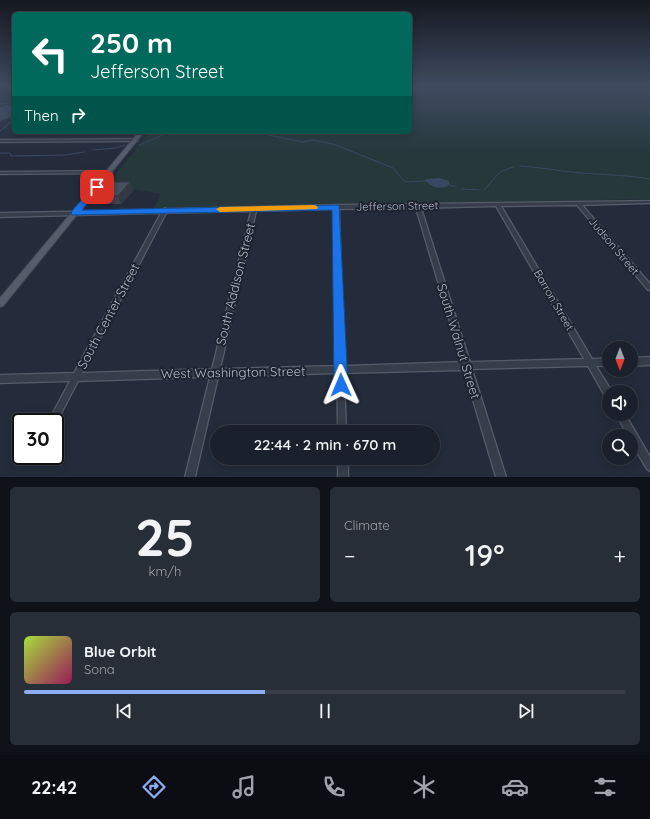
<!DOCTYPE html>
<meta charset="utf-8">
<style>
body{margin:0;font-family:Quicksand,sans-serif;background:#282e38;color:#f1f3f6;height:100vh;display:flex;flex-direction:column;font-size:15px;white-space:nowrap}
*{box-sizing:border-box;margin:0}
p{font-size:13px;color:#a0a3a9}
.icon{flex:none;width:22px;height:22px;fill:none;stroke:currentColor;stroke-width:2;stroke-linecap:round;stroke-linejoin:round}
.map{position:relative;height:477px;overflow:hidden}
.panel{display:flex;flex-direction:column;gap:10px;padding:10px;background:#0f1218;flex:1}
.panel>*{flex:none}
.top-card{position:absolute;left:12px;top:12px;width:400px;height:122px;border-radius:6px;box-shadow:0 2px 10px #0003,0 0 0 1px #393e48;background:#00695c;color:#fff;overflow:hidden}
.needle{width:26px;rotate:180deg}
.controls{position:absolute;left:602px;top:341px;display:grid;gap:8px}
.controls a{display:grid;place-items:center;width:36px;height:36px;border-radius:50%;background:#1b212c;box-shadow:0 2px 10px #0003,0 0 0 1px #393e48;font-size:20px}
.speed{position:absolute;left:12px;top:413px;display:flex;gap:8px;font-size:20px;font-weight:700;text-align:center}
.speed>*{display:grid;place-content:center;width:52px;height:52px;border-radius:50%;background:#1b212c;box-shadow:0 2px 10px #0003,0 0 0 1px #393e48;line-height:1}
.speed .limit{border:2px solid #111;border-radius:6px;background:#fff;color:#111}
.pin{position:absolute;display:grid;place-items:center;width:34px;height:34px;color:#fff;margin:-17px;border-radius:8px;box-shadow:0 2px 6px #0006}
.me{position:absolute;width:44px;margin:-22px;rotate:359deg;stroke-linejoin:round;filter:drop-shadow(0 0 3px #0008)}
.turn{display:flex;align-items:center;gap:14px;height:84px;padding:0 12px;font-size:18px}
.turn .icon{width:52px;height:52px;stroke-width:2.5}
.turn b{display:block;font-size:28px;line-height:34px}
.then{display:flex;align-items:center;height:38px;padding:0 12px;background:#0003;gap:8px;font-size:15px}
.big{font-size:30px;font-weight:600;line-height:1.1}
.panel .widget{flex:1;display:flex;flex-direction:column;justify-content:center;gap:6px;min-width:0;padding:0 14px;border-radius:6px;background:#282e38}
.panel .dial{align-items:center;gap:0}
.dial b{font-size:52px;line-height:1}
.song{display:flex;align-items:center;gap:12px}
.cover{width:48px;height:48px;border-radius:6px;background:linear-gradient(135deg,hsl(80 70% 55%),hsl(330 70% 35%))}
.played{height:4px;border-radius:2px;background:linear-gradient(90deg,#8badf3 40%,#393e48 40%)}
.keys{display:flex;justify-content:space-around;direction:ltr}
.heat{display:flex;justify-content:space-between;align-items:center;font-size:22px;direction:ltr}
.panel .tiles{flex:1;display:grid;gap:10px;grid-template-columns:1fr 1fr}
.widget:last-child{grid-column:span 2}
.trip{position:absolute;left:210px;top:425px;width:230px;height:40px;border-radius:20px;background:#1b212c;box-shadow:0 2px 10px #0003,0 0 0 1px #393e48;font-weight:600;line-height:40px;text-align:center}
.dock{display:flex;height:64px;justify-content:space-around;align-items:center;background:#0b0d12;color:#a0a3a9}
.dock .icon{width:28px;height:28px}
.dock .active{color:#8badf3}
.dock b{font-size:18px;color:#f1f3f6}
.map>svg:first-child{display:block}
.green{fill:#26383c}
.water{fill:#3a4963}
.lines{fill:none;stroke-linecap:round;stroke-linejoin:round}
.stream{stroke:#3a4963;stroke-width:1}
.minor-casing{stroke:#565c69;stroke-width:2.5}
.major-casing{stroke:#414754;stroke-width:2}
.minor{fill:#373e4b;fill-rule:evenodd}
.major{fill:#555d6b;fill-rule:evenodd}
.wall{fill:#3e4654}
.shaded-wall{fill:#323945}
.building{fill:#485162;stroke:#323945}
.route{fill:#1a73e8;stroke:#114b97}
.slow{fill:#f59e0b}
.labels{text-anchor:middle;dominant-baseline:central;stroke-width:4;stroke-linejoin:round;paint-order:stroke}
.street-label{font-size:11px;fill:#b3b9c7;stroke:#1d2330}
.near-street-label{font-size:13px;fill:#b3b9c7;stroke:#1d2330}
</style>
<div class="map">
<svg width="650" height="477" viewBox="0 0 650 477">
<rect width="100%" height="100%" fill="#242c3b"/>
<path class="green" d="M410,86H650V199L154,208L161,194L108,184L150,132H410Z"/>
<path class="water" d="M14,104V107L12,108L14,109V116L0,121V107Z
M440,178L449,181V185C440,190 433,188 426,181V179Z"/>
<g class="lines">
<path class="stream" d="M0,104L14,102
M650,111V113
M0,131L14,119
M262,132L268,135L303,142L313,140L333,144L393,168L403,180L407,182L426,181
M139,145L170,132
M92,150L116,148L125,145
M0,153H10L11,156L65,155L84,152
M520,166C535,167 549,169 563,171C592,175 621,174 650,179
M449,185L456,187
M462,189L479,190
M484,190L500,172L513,167"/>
<defs>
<path id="minor" d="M136,139L138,140L137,141L0,142V140Z
M110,171L112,172V173L0,174V172Z
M650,201V203L582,205L650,284V290H648L577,205L501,206L592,359L609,358V366H596L612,392H609V399L606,398L588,366L472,369L506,477H496L464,370L344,373L346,432H338L337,373L218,377L195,477H185L210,377L78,381L55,425V422H48L70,381L0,383V375L74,373L161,213L0,217V213L163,210L165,208L167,209L336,205ZM496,206L584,359L470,362L421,208ZM416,208L462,362L344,366L339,209ZM334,209L336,366L220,369L256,211ZM251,211L212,369L82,373L166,213Z
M650,357V365L631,366V358Z
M616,414H625L650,457V471L647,469L631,442V436H628Z
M338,458H348V477H338Z"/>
<path id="major" d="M139,132H144L3,306L0,307V298Z"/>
</defs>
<use href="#minor" class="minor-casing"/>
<use href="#major" class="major-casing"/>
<use href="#minor" class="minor"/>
<use href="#major" class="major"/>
</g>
<path class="wall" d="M104,188L134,190L121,204H104L100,196L105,189Z"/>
<path class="shaded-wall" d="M130,182L134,190L121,204L118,196Z"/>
<path class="building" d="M109,182H130L118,196H100L106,188H104Z"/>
<linearGradient id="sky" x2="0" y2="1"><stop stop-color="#141820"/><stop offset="0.56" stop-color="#3f4b60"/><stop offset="1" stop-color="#3f4b60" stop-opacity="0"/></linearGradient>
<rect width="650" height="153" fill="url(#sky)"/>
<path class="route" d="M97,185L101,187L82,210L339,205L348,385L346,390L341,392L336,390L334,385L332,210L72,215L71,213L72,211L94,186Z"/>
<path class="slow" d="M314,205L317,206L318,208L317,209L220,212L216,209L220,207Z"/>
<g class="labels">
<g class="street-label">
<text transform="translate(397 206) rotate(-1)">Jefferson Street</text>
<text transform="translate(614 246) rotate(50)">Judson Street</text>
<text transform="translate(554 300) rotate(60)">Barron Street</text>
</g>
<g class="near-street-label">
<text transform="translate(235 284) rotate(-76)">South Addison Street</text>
<text transform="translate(108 316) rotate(-62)">South Center Street</text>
<text transform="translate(459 341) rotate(73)">South Walnut Street</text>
<text transform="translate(233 372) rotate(-1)">West Washington Street</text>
</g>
</g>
</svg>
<div class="controls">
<a><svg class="needle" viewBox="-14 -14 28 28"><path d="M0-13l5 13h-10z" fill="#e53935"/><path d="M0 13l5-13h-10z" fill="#a0a3a9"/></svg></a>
<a><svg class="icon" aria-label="sound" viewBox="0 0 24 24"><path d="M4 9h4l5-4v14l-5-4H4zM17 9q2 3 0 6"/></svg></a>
<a><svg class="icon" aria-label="search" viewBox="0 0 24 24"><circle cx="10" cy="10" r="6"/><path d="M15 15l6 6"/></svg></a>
</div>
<div class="speed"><div class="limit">30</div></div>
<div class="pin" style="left:97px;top:187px;background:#d93025"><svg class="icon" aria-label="arrive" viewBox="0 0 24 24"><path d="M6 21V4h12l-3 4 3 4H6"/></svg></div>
<svg class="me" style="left:341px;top:385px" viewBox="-20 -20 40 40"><path d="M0-17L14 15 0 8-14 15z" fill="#1a73e8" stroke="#fff" stroke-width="4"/></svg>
<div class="trip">22:44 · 2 min · 670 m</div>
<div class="top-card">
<div class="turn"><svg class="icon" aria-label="left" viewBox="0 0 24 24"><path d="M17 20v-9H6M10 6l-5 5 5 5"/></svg><div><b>250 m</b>Jefferson Street</div></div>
<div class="then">Then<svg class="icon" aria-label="right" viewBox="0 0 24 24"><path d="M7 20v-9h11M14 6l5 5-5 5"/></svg></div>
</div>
</div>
<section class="panel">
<div class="tiles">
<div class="widget dial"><b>25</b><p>km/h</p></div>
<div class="widget"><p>Climate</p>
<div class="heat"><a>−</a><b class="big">19°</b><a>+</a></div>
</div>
<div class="widget">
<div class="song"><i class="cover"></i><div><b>Blue Orbit</b><p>Sona</p></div></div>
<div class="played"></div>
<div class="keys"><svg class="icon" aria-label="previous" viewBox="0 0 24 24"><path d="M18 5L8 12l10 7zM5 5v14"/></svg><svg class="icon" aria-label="pause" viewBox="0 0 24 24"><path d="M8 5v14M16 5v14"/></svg><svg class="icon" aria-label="next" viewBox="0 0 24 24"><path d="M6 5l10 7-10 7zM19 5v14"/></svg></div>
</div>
</div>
</section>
<nav class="dock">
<b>22:42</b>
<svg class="icon active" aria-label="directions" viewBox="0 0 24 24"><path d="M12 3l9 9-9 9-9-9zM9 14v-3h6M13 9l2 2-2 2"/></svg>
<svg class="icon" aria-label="music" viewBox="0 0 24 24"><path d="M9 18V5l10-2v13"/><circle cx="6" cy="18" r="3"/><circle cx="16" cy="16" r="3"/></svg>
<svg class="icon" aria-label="phone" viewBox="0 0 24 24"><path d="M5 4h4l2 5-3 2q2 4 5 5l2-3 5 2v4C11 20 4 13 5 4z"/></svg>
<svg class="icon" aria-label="climate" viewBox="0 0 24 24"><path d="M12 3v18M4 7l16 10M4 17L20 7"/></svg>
<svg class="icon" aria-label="car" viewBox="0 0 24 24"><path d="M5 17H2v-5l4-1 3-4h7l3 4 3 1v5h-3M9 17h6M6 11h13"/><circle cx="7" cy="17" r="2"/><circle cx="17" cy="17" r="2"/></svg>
<svg class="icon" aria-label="filters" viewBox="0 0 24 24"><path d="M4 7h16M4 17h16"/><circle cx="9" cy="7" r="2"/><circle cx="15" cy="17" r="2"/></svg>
</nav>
